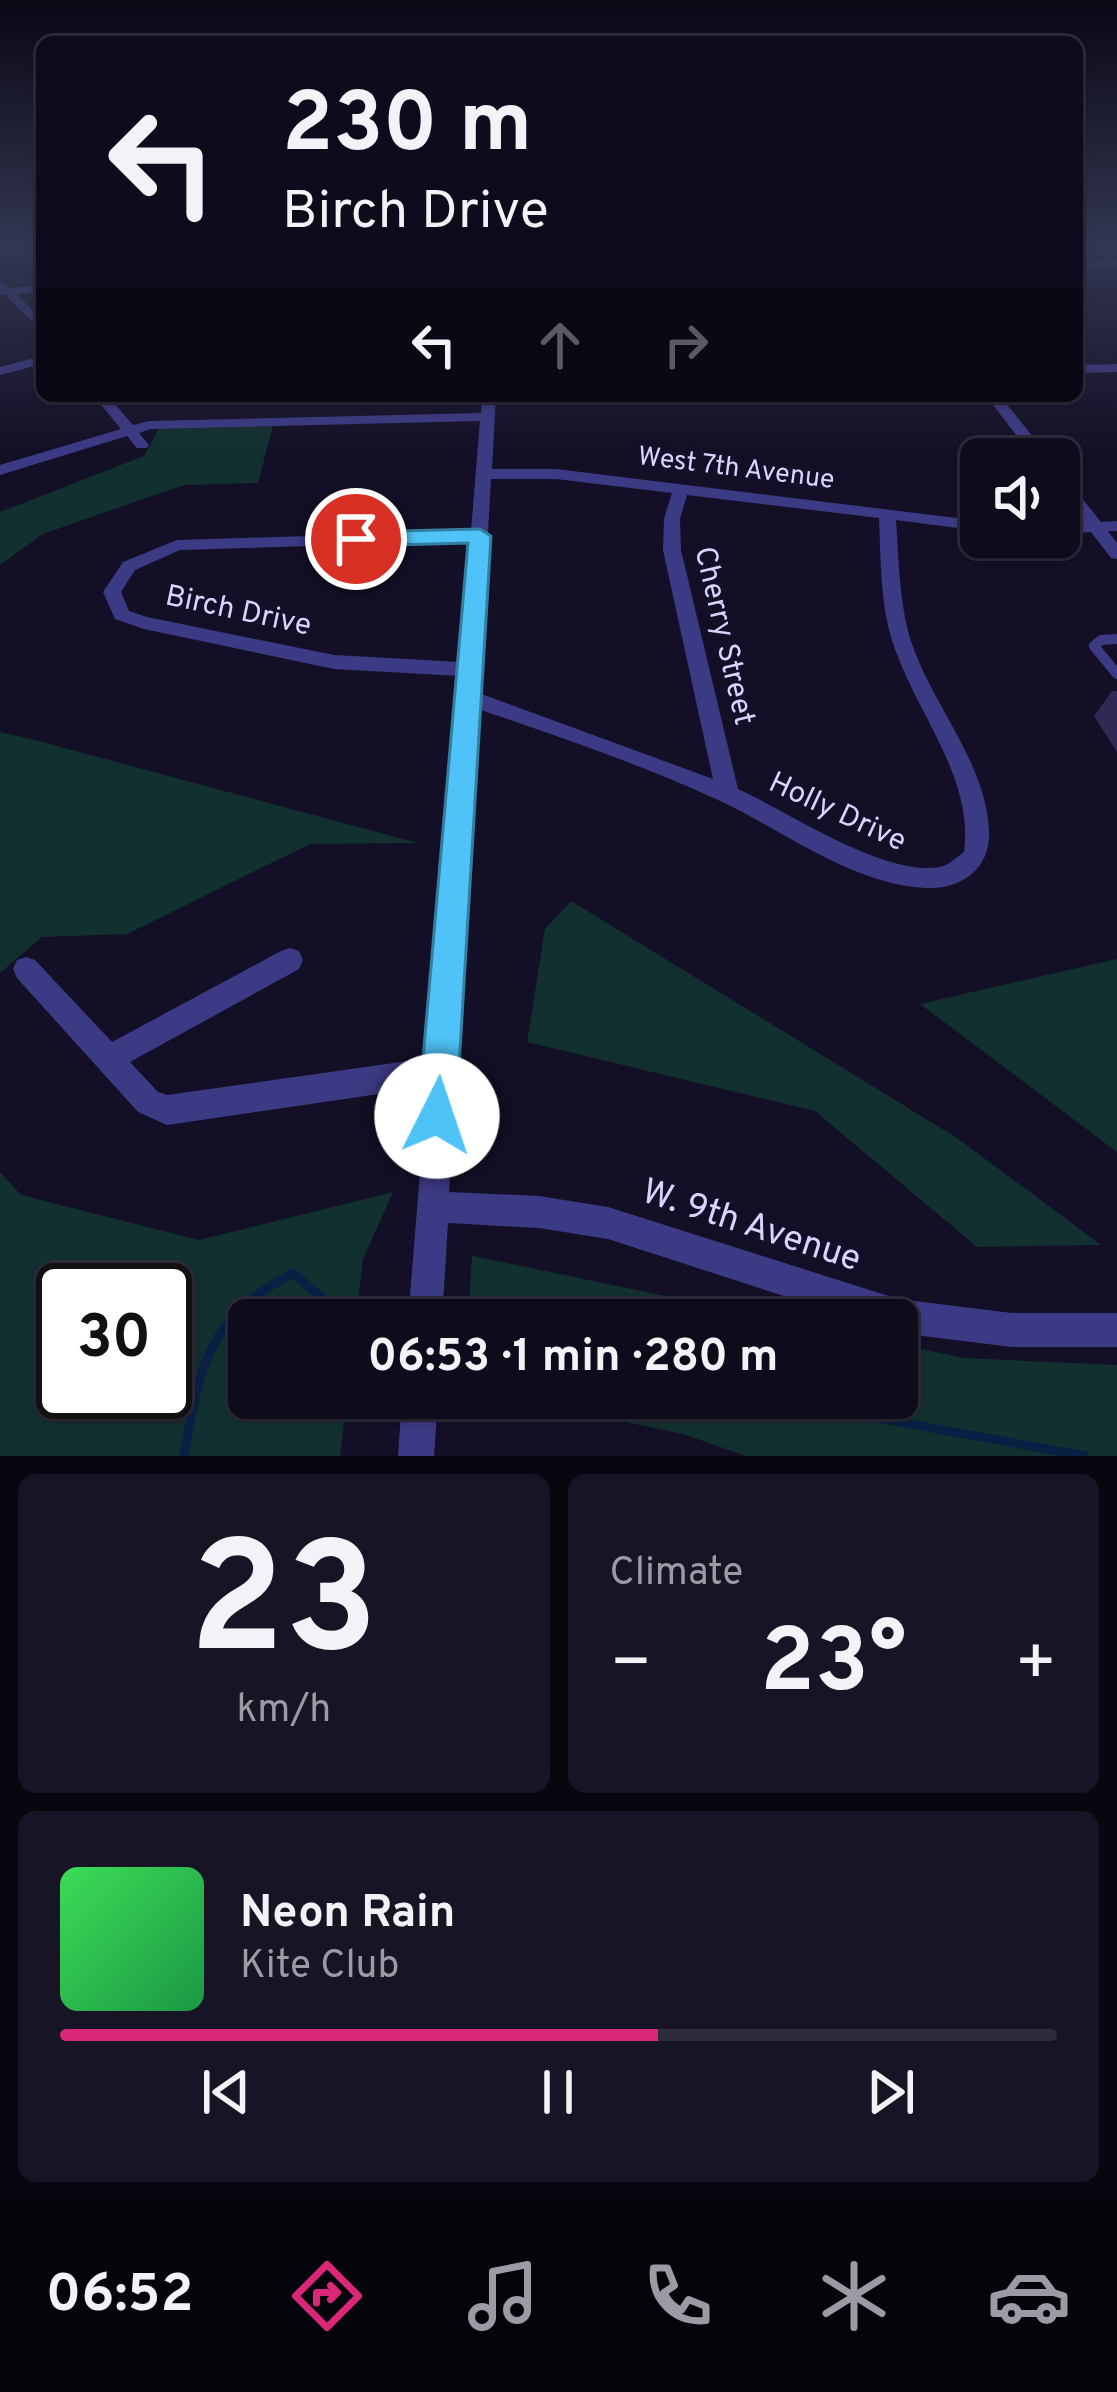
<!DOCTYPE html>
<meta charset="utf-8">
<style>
body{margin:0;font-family:Overpass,sans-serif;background:#171425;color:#f1f3f6;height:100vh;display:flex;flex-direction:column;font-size:45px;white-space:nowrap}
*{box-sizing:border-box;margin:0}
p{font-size:39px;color:#9b9ba3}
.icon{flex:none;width:66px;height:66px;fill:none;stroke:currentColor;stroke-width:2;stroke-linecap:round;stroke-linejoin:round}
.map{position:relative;height:1456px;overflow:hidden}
.drawer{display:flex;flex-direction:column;gap:18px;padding:18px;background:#08060f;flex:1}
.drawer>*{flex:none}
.guide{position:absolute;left:36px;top:36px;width:1047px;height:366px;border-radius:18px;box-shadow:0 3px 9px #0004,0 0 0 3px #2e2b3b;background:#0e0b1c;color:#f1f3f6;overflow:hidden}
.controls{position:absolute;left:960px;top:438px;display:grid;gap:24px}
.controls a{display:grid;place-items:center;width:120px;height:120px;border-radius:18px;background:#0e0b1c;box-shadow:0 3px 9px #0004,0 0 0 3px #2e2b3b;font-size:60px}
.speed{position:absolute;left:36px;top:1263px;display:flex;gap:24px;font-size:60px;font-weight:700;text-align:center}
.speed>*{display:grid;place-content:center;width:156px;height:156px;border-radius:50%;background:#0e0b1c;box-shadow:0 3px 9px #0004,0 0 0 3px #2e2b3b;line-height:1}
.speed .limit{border:6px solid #111;border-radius:18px;background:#fff;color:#111}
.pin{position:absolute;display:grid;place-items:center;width:102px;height:102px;color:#fff;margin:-51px;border:6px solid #fff;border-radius:50%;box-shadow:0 3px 12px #0007}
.me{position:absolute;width:132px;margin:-66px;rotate:4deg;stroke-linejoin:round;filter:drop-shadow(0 0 9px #0008)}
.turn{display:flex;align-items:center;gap:42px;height:252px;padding:0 48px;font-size:54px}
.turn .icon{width:156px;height:156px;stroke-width:2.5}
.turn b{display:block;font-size:84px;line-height:102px}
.lanes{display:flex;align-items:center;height:114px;padding:0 48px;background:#0003;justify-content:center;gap:60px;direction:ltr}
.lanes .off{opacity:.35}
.big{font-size:90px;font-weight:700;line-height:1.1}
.drawer .widget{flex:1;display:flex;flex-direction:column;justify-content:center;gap:18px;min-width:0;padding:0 42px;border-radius:18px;background:#171425}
.drawer .dial{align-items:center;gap:0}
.dial b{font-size:156px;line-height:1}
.song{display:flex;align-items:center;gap:36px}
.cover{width:144px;height:144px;border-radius:18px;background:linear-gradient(135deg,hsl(130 70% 55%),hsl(140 70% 35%))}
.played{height:12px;border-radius:6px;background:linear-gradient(90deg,#db2777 60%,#2e2b3b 60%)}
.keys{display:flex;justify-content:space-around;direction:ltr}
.heat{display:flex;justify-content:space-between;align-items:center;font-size:66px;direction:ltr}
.drawer .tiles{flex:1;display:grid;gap:18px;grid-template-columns:1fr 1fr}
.widget:last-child{grid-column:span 2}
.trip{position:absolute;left:228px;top:1299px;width:690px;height:120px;border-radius:18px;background:#0e0b1c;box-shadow:0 3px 9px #0004,0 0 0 3px #2e2b3b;font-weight:700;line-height:120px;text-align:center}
.tab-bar{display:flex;height:192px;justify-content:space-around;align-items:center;background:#06040b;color:#9b9ba3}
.tab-bar .icon{width:84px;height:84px}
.tab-bar .active{color:#db2777}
.tab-bar b{font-size:54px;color:#f1f3f6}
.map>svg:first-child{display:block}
.green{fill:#12302f;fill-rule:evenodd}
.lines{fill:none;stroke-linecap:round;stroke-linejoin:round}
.stream{stroke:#0a1f44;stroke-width:9}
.lane{stroke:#3d3a85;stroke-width:10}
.street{fill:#3d3a85;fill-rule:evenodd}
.wall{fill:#312854}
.route{fill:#4fc3f7;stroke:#337fa1;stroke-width:3}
.labels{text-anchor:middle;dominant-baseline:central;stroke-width:12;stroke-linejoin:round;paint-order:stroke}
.far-street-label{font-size:27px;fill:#d9d4ff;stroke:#130f26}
.street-label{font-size:30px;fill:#d9d4ff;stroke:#130f26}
.near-street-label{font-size:36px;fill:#d9d4ff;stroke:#130f26}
</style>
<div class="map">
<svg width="1117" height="1456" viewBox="0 0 1117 1456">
<rect width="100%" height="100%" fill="#130f26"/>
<path class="green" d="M274,422L258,483L186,485L169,490L43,534L0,565V512L144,456L159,428Z
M0,732L31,739L418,843L310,844L127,934L42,937L0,973Z
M571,901L957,1138L1101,1245L977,1247L815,1111L527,1042L545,929Z
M1117,959V1152L920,1004Z
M0,1172L21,1195L199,1240L393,1192L363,1259L356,1320H249V1398H347L340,1456H0ZM165,1290V1392H63V1290Z
M472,1256H473L781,1320H468Z
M897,1344L964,1358L1117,1365V1456H746L683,1434L508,1398H897Z"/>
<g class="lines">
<path class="stream" d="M768,1398L1085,1456
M184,1456C200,1366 207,1318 293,1273L326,1301L373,1320"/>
<path class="lane" d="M1117,639L1101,640L1094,646L1117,674"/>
<path class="street" d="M1117,261V267L1077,268V262Z
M0,280L11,288L42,285V291L17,294L42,320V331L5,295H0Z
M42,356V364L0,375V367Z
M1117,364V372L1077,373V365Z
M94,396H108L133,425L149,421L481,413L482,396H496L492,469H556L981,521V531L896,520C899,562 899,607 913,647C935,708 986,764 989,831C991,869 961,890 925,888C850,884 782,829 716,799C639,764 558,736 478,709L449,1192L539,1196L608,1207L898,1299L1012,1313H1117V1347H1012L898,1333L897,1320H858L608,1239L539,1228L448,1223L442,1320H408L427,1087L167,1125L138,1112L17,978L13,969L17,960L26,957L35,960L112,1042L281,951L290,948L299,951L303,960L299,969L130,1062L158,1092L167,1095L429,1058L460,676L334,669L144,629L115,619L103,592L123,562L177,540L471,531L480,421L150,429L139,433L149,445L147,448H137L127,436L0,475V465L121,429ZM491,479H556L672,493L664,519L663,550L713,779L479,693ZM687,495L879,518C881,562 880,608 895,649C918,715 974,779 964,852C956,858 949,865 940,867C884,877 789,812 738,789L681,550L680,519ZM470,541L461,662L334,655L147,617L129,611L121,592L135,570L180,550Z
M986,396H1000L1051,459H1035Z
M1059,475L1065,477L1101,522L1117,521V531H1108L1117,543V559L1111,558L1091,532L1059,534V524L1084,523L1059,490Z
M402,1398H438L434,1456H398Z"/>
</g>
<path class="wall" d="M1112,691H1117V752L1094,716Z"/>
<linearGradient id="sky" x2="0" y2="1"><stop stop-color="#0a0815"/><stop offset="0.55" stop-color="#333752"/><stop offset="1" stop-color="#333752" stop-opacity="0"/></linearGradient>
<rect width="1117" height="450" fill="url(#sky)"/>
<path class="route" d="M480,529L491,536L456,1116L451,1130L437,1135L424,1130L418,1116L468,543L356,546L345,539L356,532Z"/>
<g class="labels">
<g class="far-street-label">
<text transform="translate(736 469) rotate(7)">West 7th Avenue</text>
</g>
<g class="street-label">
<text transform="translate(238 612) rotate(12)">Birch Drive</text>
<text transform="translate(723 636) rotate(77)">Cherry Street</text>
<text transform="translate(837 813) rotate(25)">Holly Drive</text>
</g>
<g class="near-street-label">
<text transform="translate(751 1227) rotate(18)">W. 9th Avenue</text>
</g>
</g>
</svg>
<div class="controls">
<a><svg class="icon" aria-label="sound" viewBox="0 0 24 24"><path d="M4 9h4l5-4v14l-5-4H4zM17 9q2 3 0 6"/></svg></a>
</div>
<div class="speed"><div class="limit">30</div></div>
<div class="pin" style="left:356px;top:539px;background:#d93025"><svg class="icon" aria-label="arrive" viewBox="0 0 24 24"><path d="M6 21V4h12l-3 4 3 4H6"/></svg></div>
<svg class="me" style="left:437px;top:1116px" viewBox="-20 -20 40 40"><circle r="19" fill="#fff"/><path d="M0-13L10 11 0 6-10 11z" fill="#4fc3f7"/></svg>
<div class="trip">06:53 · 1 min · 280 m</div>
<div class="guide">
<div class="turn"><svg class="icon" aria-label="left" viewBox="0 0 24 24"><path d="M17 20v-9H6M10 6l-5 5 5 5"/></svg><div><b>230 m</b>Birch Drive</div></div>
<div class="lanes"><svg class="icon" aria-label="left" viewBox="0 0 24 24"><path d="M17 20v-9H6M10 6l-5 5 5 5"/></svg><svg class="icon off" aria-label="ahead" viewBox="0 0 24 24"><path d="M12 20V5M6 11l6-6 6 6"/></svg><svg class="icon off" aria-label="right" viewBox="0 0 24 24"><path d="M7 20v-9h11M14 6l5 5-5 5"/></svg></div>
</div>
</div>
<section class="drawer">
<div class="tiles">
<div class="widget dial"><b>23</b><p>km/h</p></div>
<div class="widget"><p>Climate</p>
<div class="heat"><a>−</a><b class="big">23°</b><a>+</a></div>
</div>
<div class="widget">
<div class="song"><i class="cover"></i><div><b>Neon Rain</b><p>Kite Club</p></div></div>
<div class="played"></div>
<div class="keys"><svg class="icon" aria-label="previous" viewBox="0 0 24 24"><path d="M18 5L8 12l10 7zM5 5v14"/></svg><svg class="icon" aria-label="pause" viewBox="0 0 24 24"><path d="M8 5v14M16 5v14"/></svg><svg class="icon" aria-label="next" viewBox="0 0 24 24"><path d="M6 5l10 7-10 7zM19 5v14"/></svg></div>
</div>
</div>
</section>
<nav class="tab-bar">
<b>06:52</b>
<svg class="icon active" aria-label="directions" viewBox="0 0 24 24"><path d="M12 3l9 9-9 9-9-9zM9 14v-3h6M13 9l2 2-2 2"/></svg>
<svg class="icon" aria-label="music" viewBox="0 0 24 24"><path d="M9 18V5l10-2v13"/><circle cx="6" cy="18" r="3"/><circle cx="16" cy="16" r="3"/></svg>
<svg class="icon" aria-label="phone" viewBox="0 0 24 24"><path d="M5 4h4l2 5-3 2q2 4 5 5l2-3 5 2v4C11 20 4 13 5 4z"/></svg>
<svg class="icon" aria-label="climate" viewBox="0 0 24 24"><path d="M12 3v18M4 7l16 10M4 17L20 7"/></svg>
<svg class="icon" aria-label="car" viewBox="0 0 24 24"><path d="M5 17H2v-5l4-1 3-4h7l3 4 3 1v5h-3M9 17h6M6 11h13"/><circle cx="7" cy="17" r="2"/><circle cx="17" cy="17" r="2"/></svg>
</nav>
